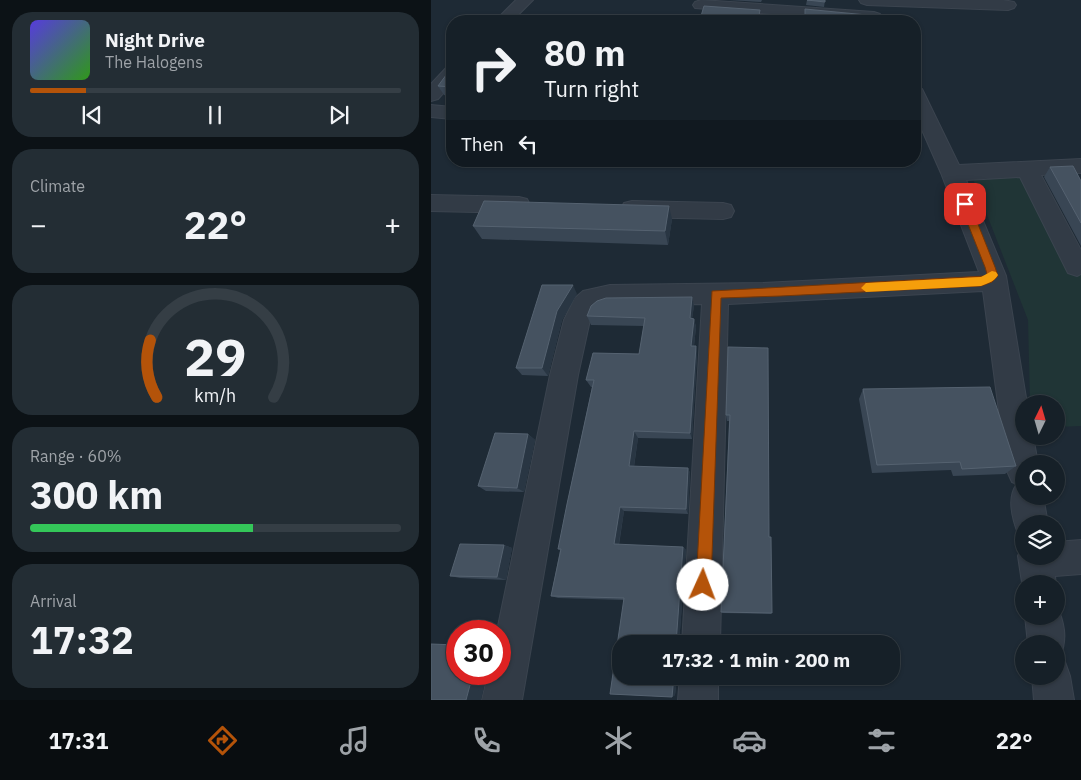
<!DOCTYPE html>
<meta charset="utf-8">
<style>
body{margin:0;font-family:"IBM Plex Sans",sans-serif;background:#232d34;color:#f1f3f6;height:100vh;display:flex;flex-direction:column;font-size:19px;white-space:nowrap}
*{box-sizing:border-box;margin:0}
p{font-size:16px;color:#9ea3a8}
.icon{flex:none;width:28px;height:28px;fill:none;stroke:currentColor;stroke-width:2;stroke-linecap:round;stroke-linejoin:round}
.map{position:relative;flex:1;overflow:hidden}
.drawer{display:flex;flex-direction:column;gap:12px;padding:12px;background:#0c1216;width:431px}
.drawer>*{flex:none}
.top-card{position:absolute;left:15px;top:15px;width:475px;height:152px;border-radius:20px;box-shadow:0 1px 4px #0004,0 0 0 1px #353e45;background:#162028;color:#f1f3f6;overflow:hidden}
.needle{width:32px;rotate:5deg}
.fabs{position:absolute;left:584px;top:395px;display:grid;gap:10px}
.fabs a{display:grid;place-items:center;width:50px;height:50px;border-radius:50%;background:#162028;box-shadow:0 1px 4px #0004,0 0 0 1px #353e45;font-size:25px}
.speed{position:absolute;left:15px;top:620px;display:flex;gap:10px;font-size:25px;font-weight:700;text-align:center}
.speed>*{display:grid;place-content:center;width:65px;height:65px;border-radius:50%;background:#162028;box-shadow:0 1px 4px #0004,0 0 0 1px #353e45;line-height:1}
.speed .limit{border:8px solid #d22;background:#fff;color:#111}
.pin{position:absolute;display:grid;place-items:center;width:42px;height:42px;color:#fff;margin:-21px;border-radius:10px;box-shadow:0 2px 8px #0006}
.me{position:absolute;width:55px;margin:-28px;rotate:2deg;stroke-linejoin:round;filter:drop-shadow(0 0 4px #0008)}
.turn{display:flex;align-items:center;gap:18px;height:105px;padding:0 15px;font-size:22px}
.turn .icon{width:65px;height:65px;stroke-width:2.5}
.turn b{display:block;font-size:35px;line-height:42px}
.then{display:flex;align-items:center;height:48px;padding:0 15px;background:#0003;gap:10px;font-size:19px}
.big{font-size:38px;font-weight:700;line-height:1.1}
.drawer .card{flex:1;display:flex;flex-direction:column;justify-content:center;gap:8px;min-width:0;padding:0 18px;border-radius:20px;background:#232d34}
.drawer .dial{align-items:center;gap:0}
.dial svg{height:130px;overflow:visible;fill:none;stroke:#353e45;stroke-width:7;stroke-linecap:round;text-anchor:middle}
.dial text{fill:#f1f3f6;stroke:none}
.song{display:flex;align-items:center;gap:15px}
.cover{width:60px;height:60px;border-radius:8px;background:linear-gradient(135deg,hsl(250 70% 55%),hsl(110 70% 35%))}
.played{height:5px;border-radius:2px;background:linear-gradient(90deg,#b45309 15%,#353e45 15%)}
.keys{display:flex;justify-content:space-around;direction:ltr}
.heat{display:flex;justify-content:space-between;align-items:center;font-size:28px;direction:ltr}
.charge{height:8px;border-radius:4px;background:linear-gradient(90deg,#34c759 60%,#353e45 0)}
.trip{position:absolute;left:181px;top:635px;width:288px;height:50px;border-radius:20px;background:#162028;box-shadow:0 1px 4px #0004,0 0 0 1px #353e45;font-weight:700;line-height:50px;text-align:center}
.menu{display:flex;height:80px;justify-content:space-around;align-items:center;background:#090d10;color:#9ea3a8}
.menu .icon{width:35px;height:35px}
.menu .selected{color:#b45309}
.menu b{font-size:22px;color:#f1f3f6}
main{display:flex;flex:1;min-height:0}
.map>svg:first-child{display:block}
.green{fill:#203536}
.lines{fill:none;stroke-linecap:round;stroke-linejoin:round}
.minor-casing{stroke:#3b444f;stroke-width:2}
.minor{fill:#323b46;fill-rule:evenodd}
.wall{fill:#394654}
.shaded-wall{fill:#293643}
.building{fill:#455260;stroke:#556270}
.route{fill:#b45309;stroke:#753606}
.slow{fill:#f59e0b}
</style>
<main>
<section class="drawer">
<div class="card">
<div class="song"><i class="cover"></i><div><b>Night Drive</b><p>The Halogens</p></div></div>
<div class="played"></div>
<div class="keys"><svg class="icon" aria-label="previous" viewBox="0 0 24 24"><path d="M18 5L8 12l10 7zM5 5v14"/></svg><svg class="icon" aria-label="pause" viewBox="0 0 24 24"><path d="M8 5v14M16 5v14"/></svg><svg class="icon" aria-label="next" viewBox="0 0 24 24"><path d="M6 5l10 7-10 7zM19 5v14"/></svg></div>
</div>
<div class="card"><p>Climate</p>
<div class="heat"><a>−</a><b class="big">22°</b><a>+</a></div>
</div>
<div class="card dial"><svg viewBox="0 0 100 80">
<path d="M14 69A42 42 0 1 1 86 69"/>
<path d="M14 69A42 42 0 0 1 10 34" stroke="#b45309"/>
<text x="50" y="56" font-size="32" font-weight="700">29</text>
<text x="50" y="72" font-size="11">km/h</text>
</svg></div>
<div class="card"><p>Range · 60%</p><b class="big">300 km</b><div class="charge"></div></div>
<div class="card"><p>Arrival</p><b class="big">17:32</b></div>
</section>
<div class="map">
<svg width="650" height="700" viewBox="0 0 650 700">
<rect width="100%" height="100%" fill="#1e2a35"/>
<path class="green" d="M596,176L644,274H650V426L625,427V404H599L597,320L542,179Z"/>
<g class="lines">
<defs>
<path id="minor" d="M85,0H102L81,21H64Z
M270,0L443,12L449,14L451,17L446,21H433L264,8L262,5L264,2Z
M428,0H572L583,2L585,5L583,8L577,10L436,5L430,3Z
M21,67V83L7,99L0,101V84L15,68Z
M484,87L491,89L493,93L528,165L650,159V173L610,175L650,250V274L646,276L637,273L589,177L535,180L575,276L596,404H592V436H602L607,464H592V496H612L617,524H592V538L588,536C582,521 575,498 586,484L581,482L576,471L552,291L297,304L289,644H251L271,304L179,305C168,307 164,309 159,320L147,375L91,700H51L57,674H69V631H66L119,375L133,320L144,298L152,291L179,285L332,283L548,272L510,173L484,114Z
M0,105L21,107V119L0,117Z
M0,195L88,197L96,199L99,205L96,211L88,213L0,211Z
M201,201L292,203L300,205L303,211L300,217L292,219L201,217L193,215L190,209L193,203Z
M650,540V574L624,576L625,586V584H592V589L587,556L592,544V556H625V542Z
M625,604C633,622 637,638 629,657L625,659V644H597L594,616H625Z
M625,659L634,662L639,676L643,700H603L601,676H625Z
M249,676H287V700H247Z"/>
</defs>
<use href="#minor" class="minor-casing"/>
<use href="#minor" class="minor"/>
</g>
<path class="wall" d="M297,0H331L330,2Z
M376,0H394L393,7L375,5Z
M329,10L328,21H271L270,16Z
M21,67V97L13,95L7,86Z
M619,167L650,181V246L613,177Z
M241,219L237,245L51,239L42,226Z
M146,294L131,320L117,376L91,375L85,368Z
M261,297L263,306L261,318L263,319L265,327L263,346H265L266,354L261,439L207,438L203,467L257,468L259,473L257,514L193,511L188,545L252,547L255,550L248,644H190V676H246L244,695L241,697L179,694L193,600L127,598L120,596L129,550L127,549L136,504L161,387H160L155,380L162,353L208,354L213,326L160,325L156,316L160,306L166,301L175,298Z
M297,347L338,537L340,614L292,613L290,612L298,421H296L295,415Z
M432,389L585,466L574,474L522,476L520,470L441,473L428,399Z
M97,434L104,440L93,492L55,491L47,486Z
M73,545L81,548L75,580L29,578L19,576Z"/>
<path class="shaded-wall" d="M238,206L241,219L237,245L234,231Z
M142,285L146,294L131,320L117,376L111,368L126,311Z
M261,297L263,306L260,327L259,318Z
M263,319L265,327L262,354L260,346Z
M265,346L266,354L261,439L259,433Z
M203,431L207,438L202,472L198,466Z
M97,434L104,440L93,492L86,488Z
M257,468L259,473L257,514L255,509Z
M189,507L193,511L187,548L183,544Z
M73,545L81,548L75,580L66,577Z
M252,547L255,550L248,644H245Z
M42,674H56L50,700H35Z
M243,676H246L244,695L241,697Z"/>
<path class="building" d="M376,0H394V2Z
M273,6L329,10L327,21L270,16Z
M374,9L436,15V21H374Z
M21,67V87L7,86Z
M642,166L650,181V223L619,167Z
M53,201L238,206L234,231L42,226Z
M111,285H142L126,311L111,368H85Z
M261,297L259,318L263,319L260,346H265L259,433L203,431L198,466L257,468L255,509L189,507L183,544L252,547L245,644H190V676H243L241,697L179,694L193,598L120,596L130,549H127L136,504L163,380H155L162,353L208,354L214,318L156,316L160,306L166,301L175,298Z
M297,347L337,348L338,537H340L341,613L290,612L299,415H295Z
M559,387L585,466L531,469L529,462L446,465L432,389Z
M64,433L97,434L86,488L47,486Z
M29,544L73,545L66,577L19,576Z
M0,644L26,645V674H42L35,700H0Z"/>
<path class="route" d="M534,201L539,204L564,267L567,276L561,282L550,286L350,296L290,298L280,585L277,591L272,593L267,591L265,585L281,291L554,276L556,274L554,267L529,204Z"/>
<path class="slow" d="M561,271L565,272L567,275C563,282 557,283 550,286L435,292L430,288L435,283L550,277Z"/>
</svg>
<div class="fabs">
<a><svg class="needle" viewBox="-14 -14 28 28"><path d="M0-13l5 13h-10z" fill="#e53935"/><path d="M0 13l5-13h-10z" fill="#9ea3a8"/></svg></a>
<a><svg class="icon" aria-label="search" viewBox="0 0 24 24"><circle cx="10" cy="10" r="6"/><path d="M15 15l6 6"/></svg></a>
<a><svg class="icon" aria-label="layers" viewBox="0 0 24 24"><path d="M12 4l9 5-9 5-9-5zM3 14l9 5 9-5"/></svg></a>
<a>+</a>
<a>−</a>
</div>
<div class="speed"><div class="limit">30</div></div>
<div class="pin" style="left:534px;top:204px;background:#d93025"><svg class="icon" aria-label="arrive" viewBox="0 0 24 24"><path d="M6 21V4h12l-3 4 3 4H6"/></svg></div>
<svg class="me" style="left:272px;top:585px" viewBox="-20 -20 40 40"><circle r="19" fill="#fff"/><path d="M0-13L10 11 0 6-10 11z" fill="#b45309"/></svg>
<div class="trip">17:32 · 1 min · 200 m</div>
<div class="top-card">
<div class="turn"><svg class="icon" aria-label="right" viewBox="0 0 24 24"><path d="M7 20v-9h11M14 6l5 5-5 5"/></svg><div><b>80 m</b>Turn right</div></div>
<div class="then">Then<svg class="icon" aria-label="left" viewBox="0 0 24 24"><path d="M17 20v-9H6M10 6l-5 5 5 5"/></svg></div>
</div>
</div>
</main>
<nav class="menu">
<b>17:31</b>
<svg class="icon selected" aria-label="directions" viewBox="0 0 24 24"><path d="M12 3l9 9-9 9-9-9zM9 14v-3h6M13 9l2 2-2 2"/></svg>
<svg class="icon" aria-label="music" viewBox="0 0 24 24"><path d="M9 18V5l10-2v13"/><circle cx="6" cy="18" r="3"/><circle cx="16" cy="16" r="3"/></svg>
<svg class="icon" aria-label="phone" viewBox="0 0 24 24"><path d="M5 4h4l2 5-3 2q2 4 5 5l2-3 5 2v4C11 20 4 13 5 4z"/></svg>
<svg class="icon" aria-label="climate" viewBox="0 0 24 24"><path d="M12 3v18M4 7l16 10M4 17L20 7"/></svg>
<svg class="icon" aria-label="car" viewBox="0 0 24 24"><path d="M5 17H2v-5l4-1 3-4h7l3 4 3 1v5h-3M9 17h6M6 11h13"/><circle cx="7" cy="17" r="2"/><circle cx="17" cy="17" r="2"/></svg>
<svg class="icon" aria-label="filters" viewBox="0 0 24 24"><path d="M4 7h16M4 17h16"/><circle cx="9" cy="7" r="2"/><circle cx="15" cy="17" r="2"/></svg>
<b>22°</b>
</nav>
